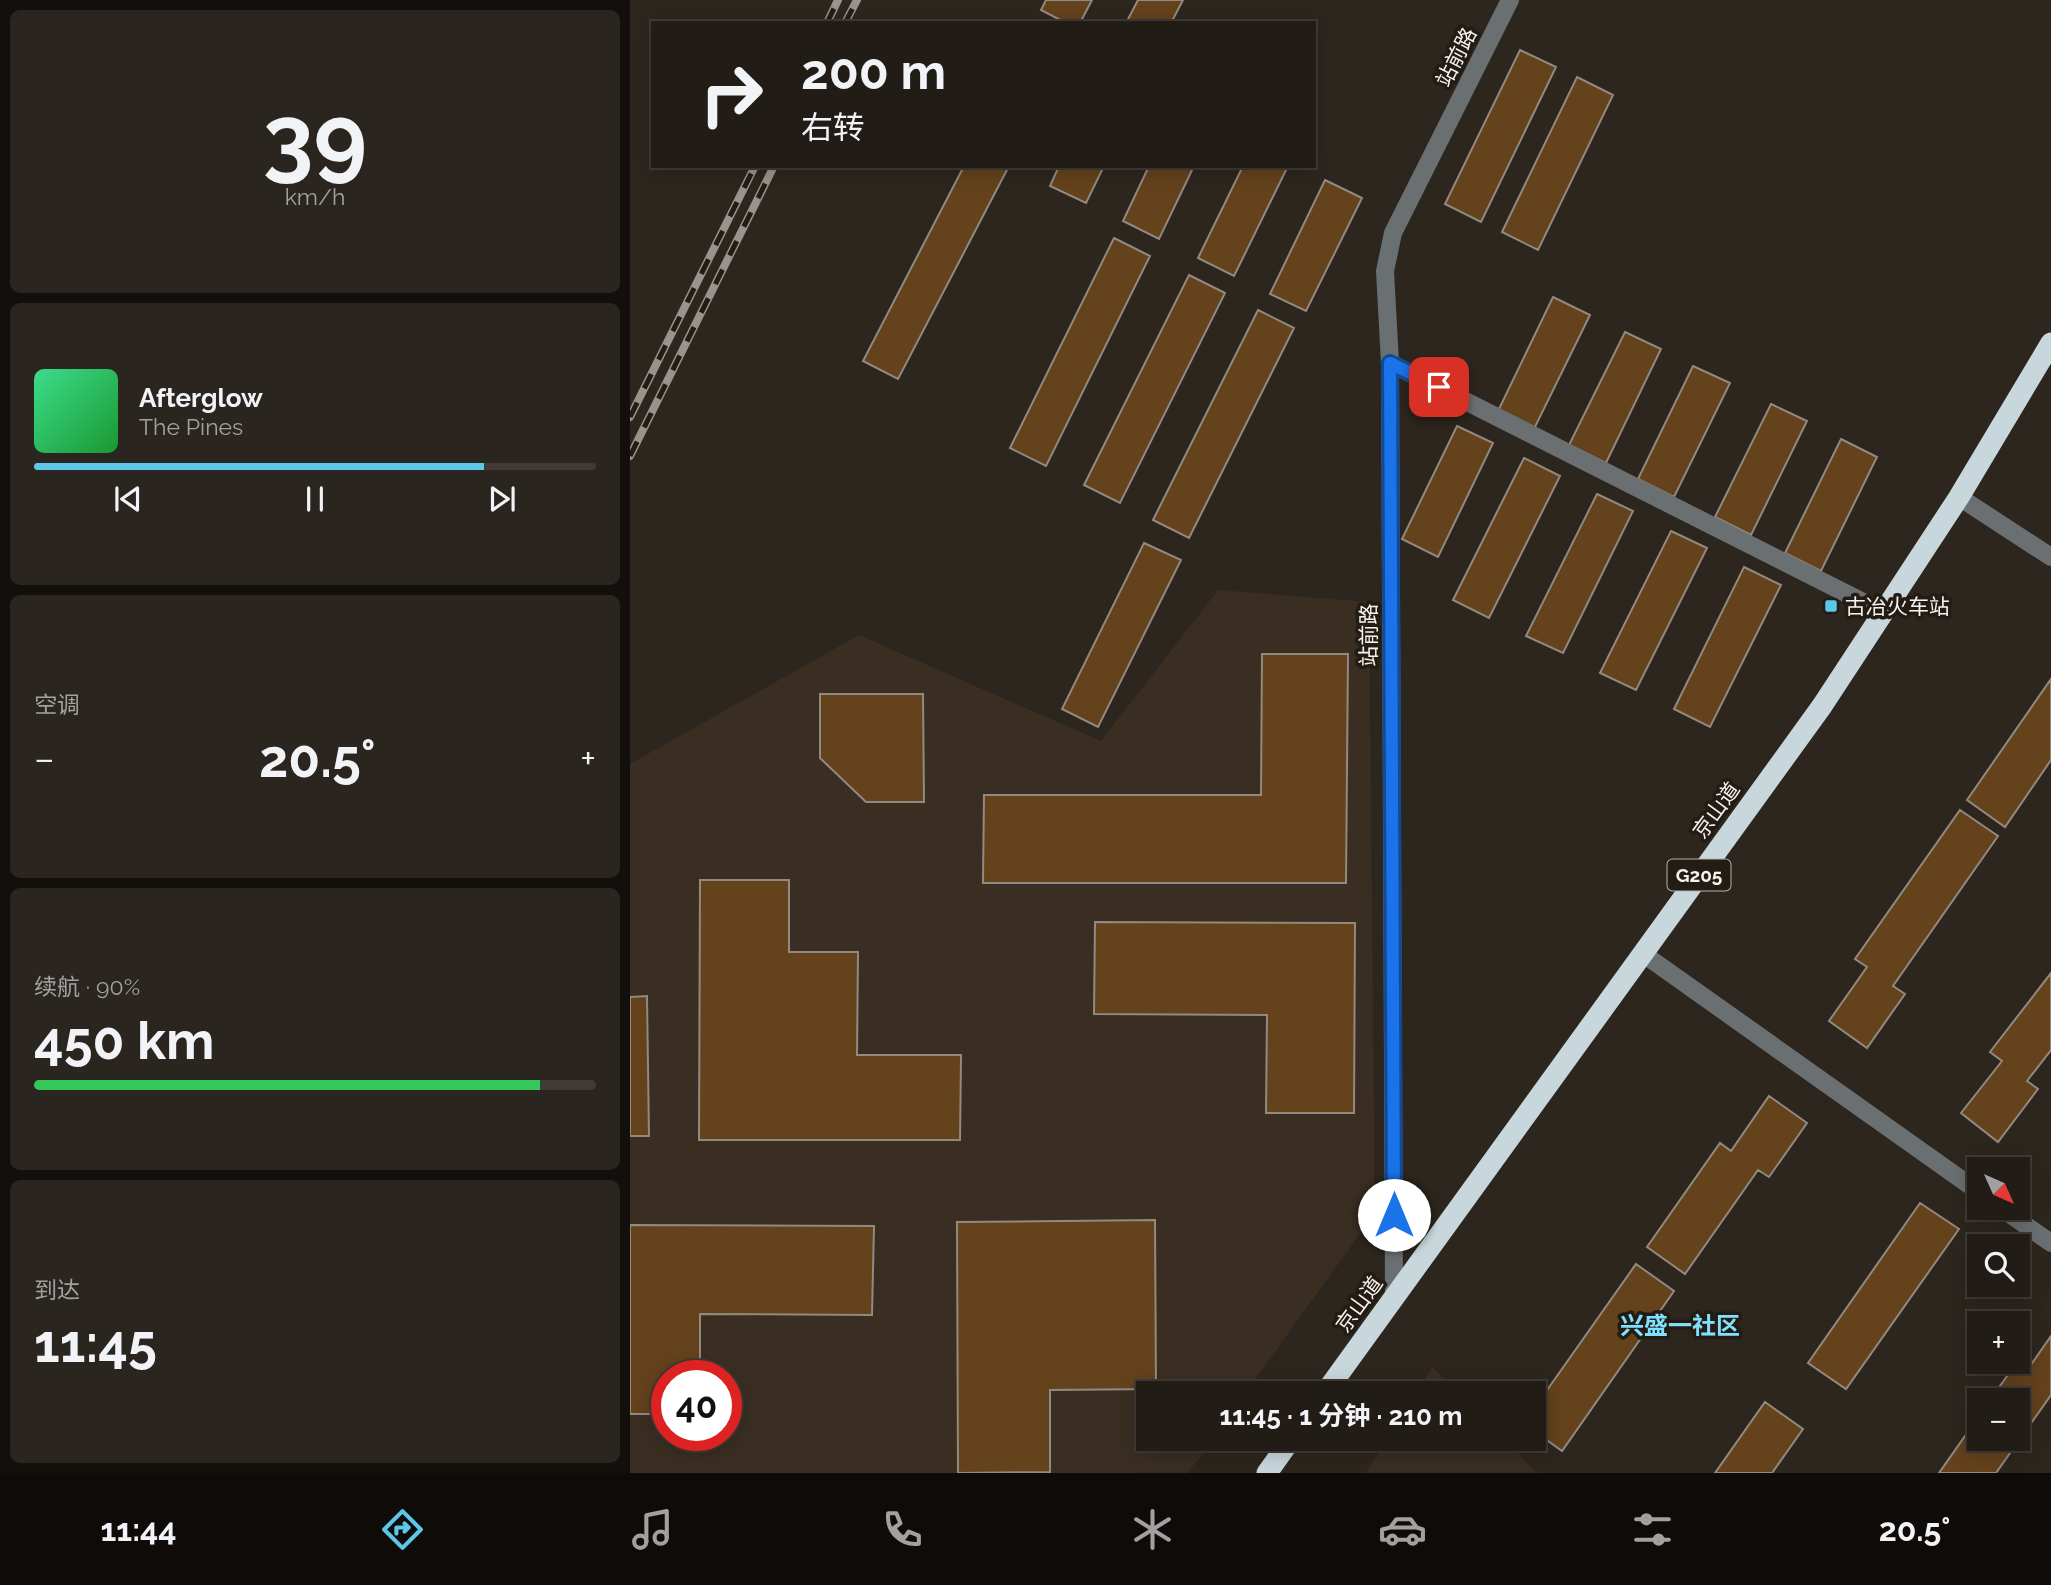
<!DOCTYPE html>
<html lang="zh">
<meta charset="utf-8">
<style>
body{margin:0;font-family:Raleway,"Noto Sans SC",sans-serif;background:#2a251f;color:#f1f3f6;height:100vh;display:flex;flex-direction:column;font-size:26px;white-space:nowrap}
*{box-sizing:border-box;margin:0}
p{font-size:23px;color:#a2a1a1}
.icon{flex:none;width:38px;height:38px;fill:none;stroke:currentColor;stroke-width:2;stroke-linecap:round;stroke-linejoin:round}
.map{position:relative;flex:1;overflow:hidden}
.drawer{display:flex;flex-direction:column;gap:10px;padding:10px;background:#130f0c;width:630px}
.drawer>*{flex:none}
.top-card{position:absolute;left:21px;top:21px;width:665px;height:147px;border-radius:0px;box-shadow:0 4px 18px #0003,0 0 0 2px #3f3a35;background:#221c16;color:#f1f3f6;overflow:hidden}
.needle{width:46px;rotate:135deg}
.controls{position:absolute;left:1337px;top:1157px;display:grid;gap:14px}
.controls a{display:grid;place-items:center;width:63px;height:63px;border-radius:0px;background:#221c16;box-shadow:0 4px 18px #0003,0 0 0 2px #3f3a35;font-size:35px}
.speed{position:absolute;left:21px;top:1360px;display:flex;gap:14px;font-size:35px;font-weight:700;text-align:center}
.speed>*{display:grid;place-content:center;width:91px;height:91px;border-radius:50%;background:#221c16;box-shadow:0 4px 18px #0003,0 0 0 2px #3f3a35;line-height:1}
.speed .limit{border:10px solid #d22;background:#fff;color:#111}
.pin{position:absolute;display:grid;place-items:center;width:60px;height:60px;color:#fff;margin:-30px;border-radius:14px;box-shadow:0 4px 10px #0006}
.me{position:absolute;width:77px;margin:-38px;rotate:0deg;stroke-linejoin:round;filter:drop-shadow(0 0 5px #0008)}
.turn{display:flex;align-items:center;gap:24px;height:147px;padding:0 35px;font-size:32px}
.turn .icon{width:91px;height:91px;stroke-width:2.5}
.turn b{display:block;font-size:49px;line-height:60px}
.big{font-size:52px;font-weight:700;line-height:1.1}
.drawer .widget{flex:1;display:flex;flex-direction:column;justify-content:center;gap:10px;min-width:0;padding:0 24px;border-radius:10px;background:#2a251f}
.drawer .dial{align-items:center;gap:0}
.dial b{font-size:91px;line-height:1}
.song{display:flex;align-items:center;gap:21px}
.cover{width:84px;height:84px;border-radius:10px;background:linear-gradient(135deg,hsl(150 70% 55%),hsl(130 70% 35%))}
.played{height:7px;border-radius:4px;background:linear-gradient(90deg,#5cc7e8 80%,#3f3a35 80%)}
.keys{display:flex;justify-content:space-around;direction:ltr}
.heat{display:flex;justify-content:space-between;align-items:center;font-size:38px;direction:ltr}
.charge{height:10px;border-radius:5px;background:linear-gradient(90deg,#34c759 90%,#3f3a35 0)}
.trip{position:absolute;left:506px;top:1381px;width:410px;height:70px;border-radius:0px;background:#221c16;box-shadow:0 4px 18px #0003,0 0 0 2px #3f3a35;font-weight:700;line-height:70px;text-align:center}
.dock{display:flex;height:112px;justify-content:space-around;align-items:center;background:#0e0b09;color:#a2a1a1}
.dock .icon{width:49px;height:49px}
.dock .active{color:#5cc7e8}
.dock b{font-size:32px;color:#f1f3f6}
main{display:flex;flex:1;min-height:0}
.map>svg:first-child{display:block}
.built{fill:#3a2e22;fill-rule:evenodd}
.building{fill:#63421c;stroke:#928980;stroke-width:2}
.lines{fill:none;stroke-linecap:round;stroke-linejoin:round}
.minor{stroke:#6a7072;stroke-width:18}
.highway{stroke:#c8d7dc;stroke-width:21}
.rail-casing{stroke:#99938d;stroke-width:8}
.rail{stroke:#231c15;stroke-width:5;stroke-dasharray:16;stroke-linecap:butt}
.route-casing{stroke:#114b97;stroke-width:18}
.route{stroke:#1a73e8;stroke-width:12}
.poi-dot{fill:#5cc7e8;stroke:#231c15;stroke-width:2.5}
.labels{text-anchor:middle;dominant-baseline:central;stroke-width:7;stroke-linejoin:round;paint-order:stroke}
.shield{fill:#231c15;stroke:#b7b2ac;stroke-width:2}
.shield-label{font-size:19px;font-weight:bold;fill:#f7f2ed}
.street-label{font-size:21px;fill:#f7f2ed;stroke:#231c15}
.poi-label{font-size:21px;fill:#f7f2ed;stroke:#231c15;text-anchor:start}
.quarter-label{font-size:24px;font-weight:bold;fill:#80e0fe;stroke:#231c15}
</style>
<main>
<section class="drawer">
<div class="widget dial"><b>39</b><p>km/h</p></div>
<div class="widget">
<div class="song"><i class="cover"></i><div><b>Afterglow</b><p>The Pines</p></div></div>
<div class="played"></div>
<div class="keys"><svg class="icon" aria-label="previous" viewBox="0 0 24 24"><path d="M18 5L8 12l10 7zM5 5v14"/></svg><svg class="icon" aria-label="pause" viewBox="0 0 24 24"><path d="M8 5v14M16 5v14"/></svg><svg class="icon" aria-label="next" viewBox="0 0 24 24"><path d="M6 5l10 7-10 7zM19 5v14"/></svg></div>
</div>
<div class="widget"><p>空调</p>
<div class="heat"><a>−</a><b class="big">20.5°</b><a>+</a></div>
</div>
<div class="widget"><p>续航 · 90%</p><b class="big">450 km</b><div class="charge"></div></div>
<div class="widget"><p>到达</p><b class="big">11:45</b></div>
</section>
<div class="map">
<svg width="1421" height="1473" viewBox="0 0 1421 1473">
<rect width="100%" height="100%" fill="#2d261e"/>
<path class="built" d="M588,590L739,602L745,1213L615,1393H518V1438L583,1439L558,1473H0V764L229,635L471,741ZM37,1376H96V1435H37Z
M802,1367L828,1393H786Z
M758,1438L873,1439L908,1473H736Z"/>
<path class="building" d="M416,0H462L450,23H436L411,10Z
M508,0H553L541,23H496Z
M890,50L926,67L851,222L815,204Z
M947,77L983,95L908,250L872,232Z
M334,166H379L268,379L233,361Z
M429,166H474L456,203L420,186Z
M519,166H564L529,239L493,221Z
M613,166H658L604,276L568,258Z
M695,180L732,198L676,311L640,294Z
M484,238L520,256L416,466L380,448Z
M559,275L595,293L490,503L454,485Z
M923,297L960,315L904,429L868,411Z
M628,310L664,328L559,538L523,520Z
M995,332L1031,349L976,463L939,445Z
M1063,366L1100,383L1044,497L1008,479Z
M1141,404L1177,421L1121,535L1085,517Z
M827,426L863,443L808,557L772,539Z
M1211,439L1247,457L1191,571L1155,553Z
M894,458L930,476L859,618L823,600Z
M967,494L1003,511L933,653L896,636Z
M1041,531L1077,548L1006,690L970,673Z
M514,543L551,560L468,727L432,709Z
M1114,567L1151,585L1080,727L1044,709Z
M632,654H718L716,883H353L354,795H631Z
M1421,679V760L1375,827L1337,800Z
M190,694H293L294,802H236L190,758Z
M1330,810L1368,836L1263,986L1275,994L1237,1048L1199,1021L1237,967L1225,959Z
M70,880H159V952H228L227,1055H331L330,1140H69Z
M465,922L725,923L724,1113H636L637,1015L464,1014Z
M1421,973V1050L1397,1081L1408,1089L1368,1142L1331,1113L1372,1061L1360,1052Z
M17,996L19,1136H0V997Z
M1139,1096L1177,1123L1139,1177L1128,1170L1055,1274L1017,1247L1090,1143L1101,1151Z
M1290,1203L1329,1229L1216,1389L1178,1363Z
M525,1220L526,1389L420,1390V1472L328,1473L327,1222Z
M0,1225L244,1226L242,1315L70,1314V1376H37V1414H0Z
M1006,1264L1044,1291L932,1451L903,1430V1410Z
M1421,1336V1395L1366,1473H1309L1349,1416V1438H1388V1400H1360L1390,1358L1400,1366Z
M1135,1402L1173,1429L1142,1473H1085Z"/>
<g class="lines">
<path class="minor" d="M760,363L1253,612
M1329,497L1421,557
M1012,953L1349,1192
M1371,1208L1421,1243
M764,1297L760,363L755,271L763,233L880,0"/>
<path class="highway" d="M695,1393L1192,706L1329,497L1421,343
M637,1473L662,1438"/>
<defs>
<path id="rail" d="M197,23L208,0
M215,23L227,0
M0,417L125,166
M0,456L144,166"/>
</defs>
<use href="#rail" class="rail-casing"/>
<use href="#rail" class="rail"/>
</g>
<g class="lines">
<defs>
<path id="route" d="M764,1215L760,363L809,387"/>
</defs>
<use href="#route" class="route-casing"/>
<use href="#route" class="route"/>
</g>
<rect class="poi-dot" x="1194" y="599" width="14" height="14" rx="3.5"/>
<g class="labels">
<rect class="shield" x="1037.5" y="859.5" width="63" height="31" rx="5"/>
<g class="shield-label">
<text x="1069" y="875">G205</text>
</g>
<g class="street-label">
<text transform="translate(826 57) rotate(-63)">站前路</text>
<text transform="translate(738 635) rotate(-90)">站前路</text>
<text transform="translate(1086 810) rotate(-54)">京山道</text>
<text transform="translate(729 1304) rotate(-54)">京山道</text>
</g>
<g class="poi-label">
<text x="1215" y="606">古冶火车站</text>
</g>
<g class="quarter-label">
<text x="1050" y="1325">兴盛一社区</text>
</g>
</g>
</svg>
<div class="controls">
<a><svg class="needle" viewBox="-14 -14 28 28"><path d="M0-13l5 13h-10z" fill="#e53935"/><path d="M0 13l5-13h-10z" fill="#a2a1a1"/></svg></a>
<a><svg class="icon" aria-label="search" viewBox="0 0 24 24"><circle cx="10" cy="10" r="6"/><path d="M15 15l6 6"/></svg></a>
<a>+</a>
<a>−</a>
</div>
<div class="speed"><div class="limit">40</div></div>
<div class="pin" style="left:809px;top:387px;background:#d93025"><svg class="icon" aria-label="arrive" viewBox="0 0 24 24"><path d="M6 21V4h12l-3 4 3 4H6"/></svg></div>
<svg class="me" style="left:764px;top:1215px" viewBox="-20 -20 40 40"><circle r="19" fill="#fff"/><path d="M0-13L10 11 0 6-10 11z" fill="#1a73e8"/></svg>
<div class="trip">11:45 · 1 分钟 · 210 m</div>
<div class="top-card">
<div class="turn"><svg class="icon" aria-label="right" viewBox="0 0 24 24"><path d="M7 20v-9h11M14 6l5 5-5 5"/></svg><div><b>200 m</b>右转</div></div>
</div>
</div>
</main>
<nav class="dock">
<b>11:44</b>
<svg class="icon active" aria-label="directions" viewBox="0 0 24 24"><path d="M12 3l9 9-9 9-9-9zM9 14v-3h6M13 9l2 2-2 2"/></svg>
<svg class="icon" aria-label="music" viewBox="0 0 24 24"><path d="M9 18V5l10-2v13"/><circle cx="6" cy="18" r="3"/><circle cx="16" cy="16" r="3"/></svg>
<svg class="icon" aria-label="phone" viewBox="0 0 24 24"><path d="M5 4h4l2 5-3 2q2 4 5 5l2-3 5 2v4C11 20 4 13 5 4z"/></svg>
<svg class="icon" aria-label="climate" viewBox="0 0 24 24"><path d="M12 3v18M4 7l16 10M4 17L20 7"/></svg>
<svg class="icon" aria-label="car" viewBox="0 0 24 24"><path d="M5 17H2v-5l4-1 3-4h7l3 4 3 1v5h-3M9 17h6M6 11h13"/><circle cx="7" cy="17" r="2"/><circle cx="17" cy="17" r="2"/></svg>
<svg class="icon" aria-label="filters" viewBox="0 0 24 24"><path d="M4 7h16M4 17h16"/><circle cx="9" cy="7" r="2"/><circle cx="15" cy="17" r="2"/></svg>
<b>20.5°</b>
</nav>
